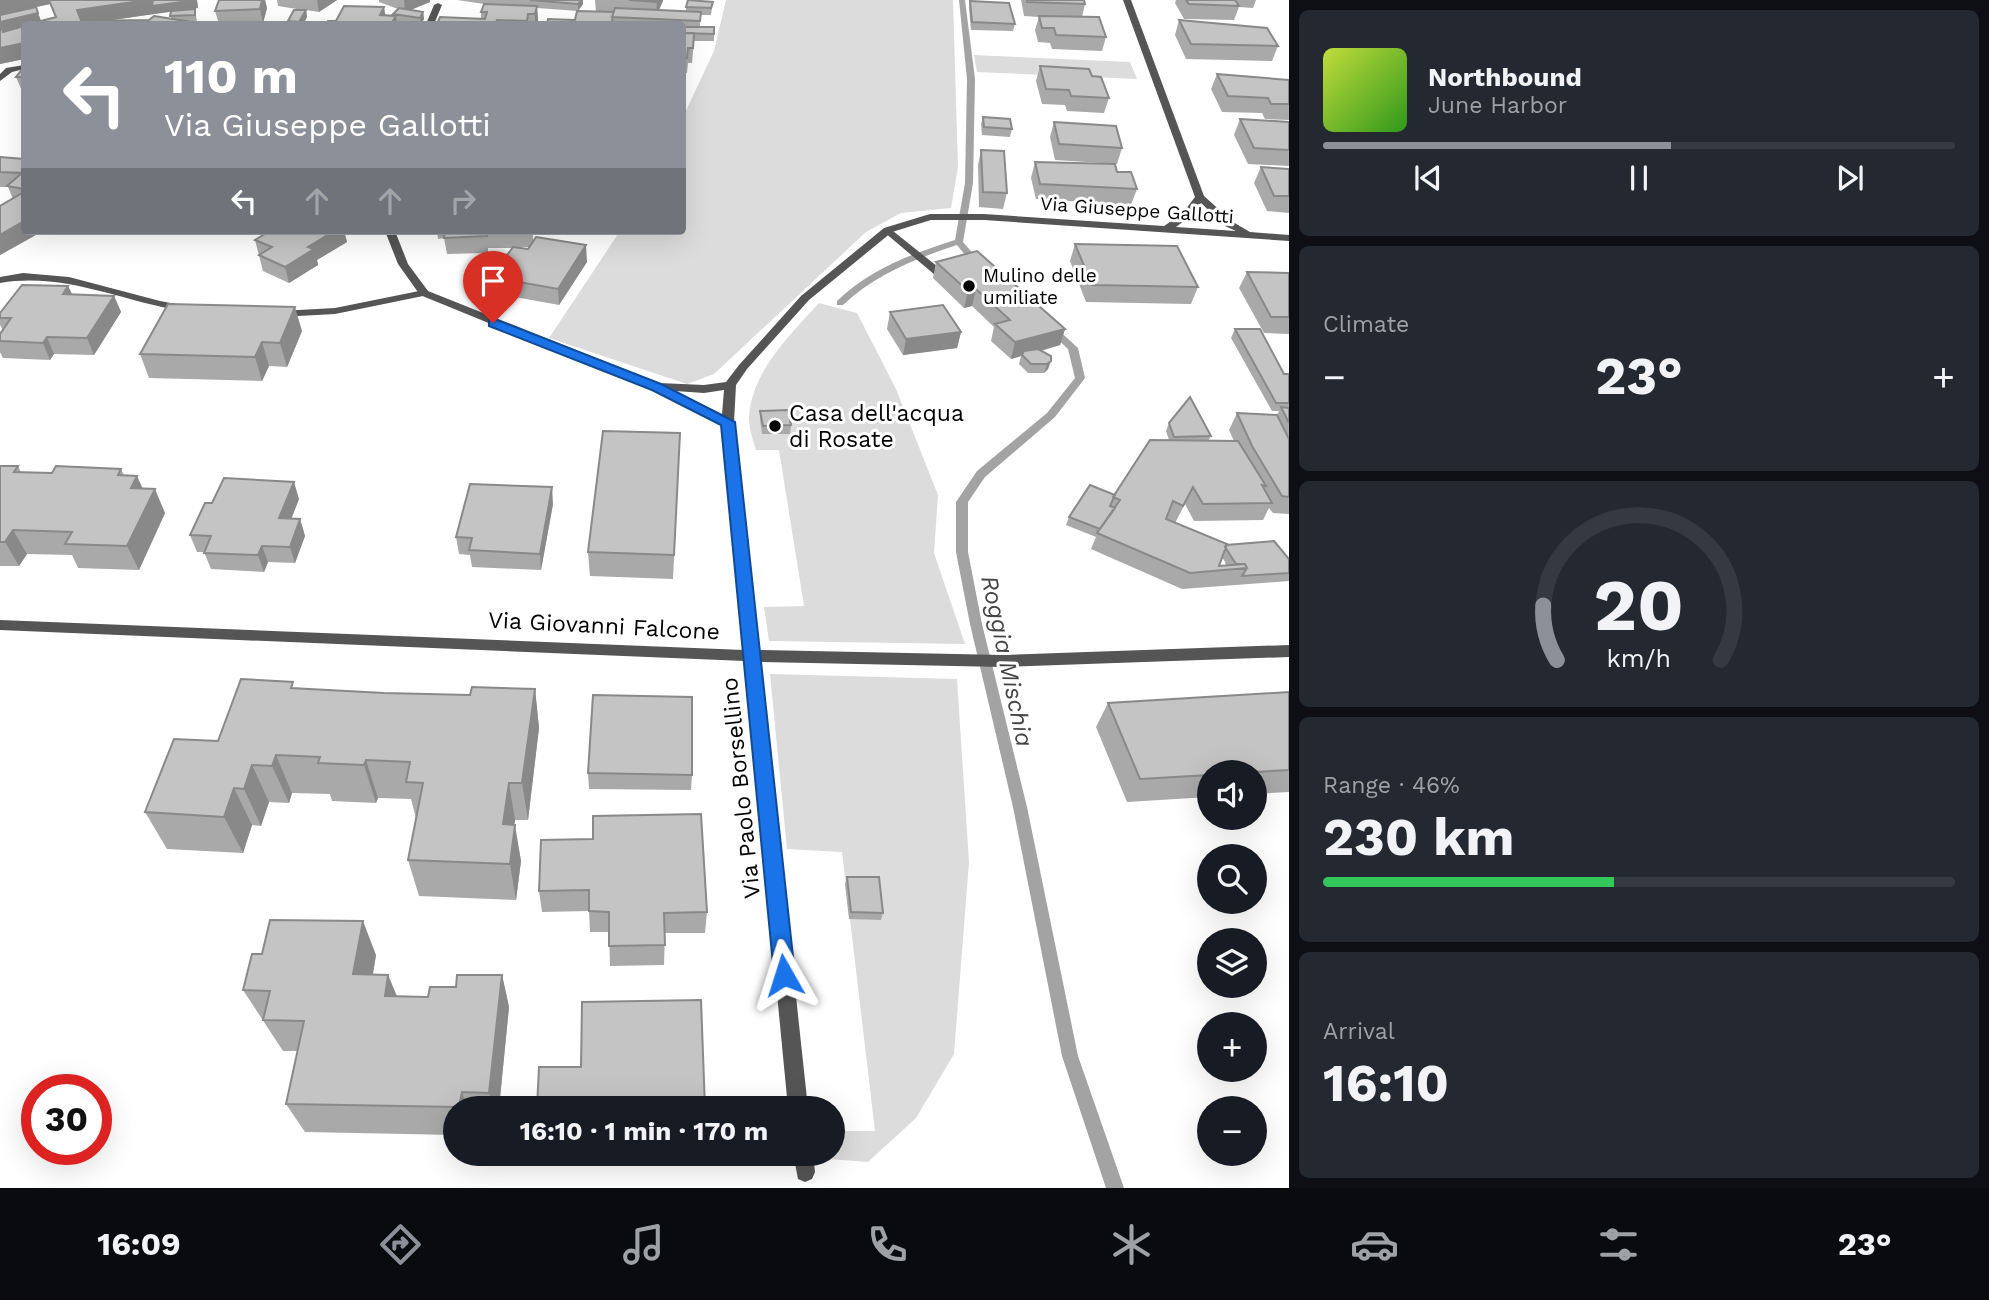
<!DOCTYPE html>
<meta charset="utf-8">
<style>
body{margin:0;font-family:"Work Sans",sans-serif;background:#242831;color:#f1f3f6;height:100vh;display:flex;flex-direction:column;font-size:26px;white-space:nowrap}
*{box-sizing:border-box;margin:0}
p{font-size:23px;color:#9ea1a6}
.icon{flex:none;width:38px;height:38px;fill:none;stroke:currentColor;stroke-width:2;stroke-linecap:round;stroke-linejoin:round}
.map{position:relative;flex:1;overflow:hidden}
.drawer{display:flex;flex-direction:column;gap:10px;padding:10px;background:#0d0f14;width:700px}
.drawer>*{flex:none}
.top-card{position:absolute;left:21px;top:21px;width:665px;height:214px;border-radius:7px;box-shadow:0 7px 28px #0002;background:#8c9099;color:#fff;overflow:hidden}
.controls{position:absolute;left:1197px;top:760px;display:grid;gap:14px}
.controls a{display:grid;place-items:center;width:70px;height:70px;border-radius:50%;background:#171b24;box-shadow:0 7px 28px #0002;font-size:35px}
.speed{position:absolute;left:21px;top:1074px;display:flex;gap:14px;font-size:35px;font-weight:700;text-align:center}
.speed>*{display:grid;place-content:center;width:91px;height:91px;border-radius:50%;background:#171b24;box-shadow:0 7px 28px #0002;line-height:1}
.speed .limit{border:10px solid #d22;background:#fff;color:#111}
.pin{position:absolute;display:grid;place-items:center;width:60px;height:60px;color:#fff;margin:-72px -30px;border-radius:50% 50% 50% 0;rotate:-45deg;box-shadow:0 0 7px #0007}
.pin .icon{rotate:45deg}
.me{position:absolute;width:77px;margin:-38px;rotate:354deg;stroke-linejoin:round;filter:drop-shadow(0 0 5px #0008)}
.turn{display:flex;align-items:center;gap:24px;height:147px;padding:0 28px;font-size:32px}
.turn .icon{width:91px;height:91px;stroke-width:2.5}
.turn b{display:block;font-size:49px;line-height:60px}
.lanes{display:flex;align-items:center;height:66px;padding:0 28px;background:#0003;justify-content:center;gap:35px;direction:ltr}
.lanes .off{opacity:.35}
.big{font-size:52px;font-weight:700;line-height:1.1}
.drawer .tile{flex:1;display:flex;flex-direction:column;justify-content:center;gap:10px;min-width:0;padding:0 24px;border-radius:10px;background:#242831}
.drawer .dial{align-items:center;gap:0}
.dial svg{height:182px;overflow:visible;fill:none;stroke:#363941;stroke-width:7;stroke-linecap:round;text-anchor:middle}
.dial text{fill:#f1f3f6;stroke:none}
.song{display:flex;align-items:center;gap:21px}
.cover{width:84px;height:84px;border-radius:10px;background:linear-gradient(135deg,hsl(70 70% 55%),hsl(110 70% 35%))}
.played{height:7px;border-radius:4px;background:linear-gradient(90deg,#8c9099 55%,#363941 55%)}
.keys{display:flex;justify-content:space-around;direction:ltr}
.heat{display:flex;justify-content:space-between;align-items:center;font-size:38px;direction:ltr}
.charge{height:10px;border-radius:5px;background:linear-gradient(90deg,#34c759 46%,#363941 0)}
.trip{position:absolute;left:443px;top:1096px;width:402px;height:70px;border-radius:35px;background:#171b24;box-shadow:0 7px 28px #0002;font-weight:700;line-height:70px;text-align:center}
.menu{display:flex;height:112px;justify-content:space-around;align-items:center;background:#090b0e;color:#9ea1a6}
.menu .icon{width:49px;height:49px}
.menu .on{color:#8c9099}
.menu b{font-size:32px;color:#f1f3f6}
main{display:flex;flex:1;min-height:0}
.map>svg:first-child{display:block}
.green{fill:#dcdcdc}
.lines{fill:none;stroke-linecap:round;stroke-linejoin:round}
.stream{fill:#a3a3a3;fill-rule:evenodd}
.lane{fill:#555;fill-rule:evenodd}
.street{fill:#555;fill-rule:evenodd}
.wall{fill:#a9a9a9;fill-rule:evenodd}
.shaded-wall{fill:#898989}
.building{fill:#c4c4c4;stroke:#898989;stroke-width:2}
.route{fill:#1a73e8;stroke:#114b97;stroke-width:2}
.poi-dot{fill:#000;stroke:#fff;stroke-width:2.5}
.labels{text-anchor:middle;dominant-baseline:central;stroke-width:6;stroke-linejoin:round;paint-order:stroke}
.far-street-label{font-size:19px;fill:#000;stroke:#fff}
.far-poi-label{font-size:19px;fill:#000;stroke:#fff;text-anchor:start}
.poi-label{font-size:23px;fill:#000;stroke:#fff;text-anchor:start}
.street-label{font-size:23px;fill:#000;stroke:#fff}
.water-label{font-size:24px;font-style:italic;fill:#444;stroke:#fff}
</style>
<main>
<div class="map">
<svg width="1289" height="1188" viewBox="0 0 1289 1188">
<rect width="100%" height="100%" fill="#fff"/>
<path class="green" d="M726,0H953L958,167L951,208L901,213L866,232L714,374L687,384L549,338L620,231H682L683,117L714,51Z
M974,55L1130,62L1137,79L977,72Z
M819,303L857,313L896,389L938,495L934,553L965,644L769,641L764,607L804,606L779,450H756C753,440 749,429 749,418C751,372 790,335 819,303Z
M770,674L957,679L969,862L954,1054L916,1118L868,1162L816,1158V1153H833V1131H875L842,852L787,849Z"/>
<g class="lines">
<path class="stream" d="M959,0H965L975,79L973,183L963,242L982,264L980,266H974L957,245C915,259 876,274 843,305H837V301C870,269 911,254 955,240L965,183L967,79Z
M1052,326L1055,327L1078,348L1085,378L1055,417L985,477L968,502V552L982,624L1027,807L1078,1056L1124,1188H1106L1062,1056L1013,807L970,624L956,552V502L958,499L977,471L1047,413L1075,378L1068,349L1049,331L1047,329Z"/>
<path class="lane" d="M24,65V69L12,72L0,81V74L6,68Z
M888,227L943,271V275H935L884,232L883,230Z
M23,273L69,277L160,301L187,306L188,308L183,311C120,301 65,272 0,283V277Z
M424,290L428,291V295L335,314L280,317L275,314L280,311L335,308Z"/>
<path class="street" d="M1123,0H1131L1204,196L1233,222L1250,232L1289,235V241L984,220H931L892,232L809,300L747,369L736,385L734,422L759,650L1003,655L1289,645V657L1003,667L760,662L808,1108H788L745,661L0,630V620L744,650L722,424L653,390L420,295L398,264L385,231H395L408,264L428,291L659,383L704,385L726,382L739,365L801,296L884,228L930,214H984L1164,226L1182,214L1195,197ZM1201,203L1225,226L1236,231L1176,227L1188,218ZM724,390L722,414L675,391L704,393Z
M438,3L442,5L434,24H426L434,5Z
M793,1153H813L815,1172L812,1179L805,1182L798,1179Z"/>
</g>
<path class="wall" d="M0,0H197L198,8L177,10L195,9L197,22L24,24V59L0,64ZM50,4L55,17L41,21L36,7ZM171,11V19L149,20L107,21Z
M219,0H265L267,8L263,23L219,24L215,11Z
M277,0H337L319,12L306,10L307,17L303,24H289L288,21L303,10L278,6Z
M379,0H430V2L411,10L423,12L424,19L421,24L397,22V24H326L384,7L385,15H393V14L398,9L379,2Z
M457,0H583V4L578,11L537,8L538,20L537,24H437L481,18V12L491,5Z
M595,0H663L659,10L686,11V7L713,2L711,15H700V27H714V41H694L692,63H688L687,73H682V24H547L575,20L596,12Z
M1021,0H1084L1085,4L1082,17L1106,37L1102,51L1052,49L1050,43L1038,42L1035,30L1039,17L1024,16Z
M1176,0H1256L1253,8L1239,7L1234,20L1184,19L1175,3Z
M970,1L1015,24L1013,31L971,30L969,8Z
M1179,20L1278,46L1272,61L1186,59L1175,35Z
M1040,66L1092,76L1109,98L1104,113L1067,111L1065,105L1042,104L1036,81Z
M24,67V91H22L16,77Z
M1217,74L1289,80V120L1265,119L1262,113L1222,112L1211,89Z
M983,117L1012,129L1010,137L982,135L981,124Z
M1240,119L1289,122V166L1248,164L1234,135Z
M1054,122L1122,148L1117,164L1055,160L1050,137Z
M981,150L1007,193L1003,209L979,207L978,165Z
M0,157L24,159V231H43L0,255V206L13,199L8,187H0Z
M1035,162L1117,172L1137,189L1131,205L1036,199L1031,178Z
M1261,167L1289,169V213L1267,211L1254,183Z
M268,231H344L347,242L317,260L318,265L289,283L263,271L255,240L268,232Z
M437,231H533V242L587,262L559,305L493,293L491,277L513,248H488V253L447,254L444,238L438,239ZM515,247H529L528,249Z
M1075,244L1198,287L1191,304L1086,302L1070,261Z
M936,262L1065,329L1060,345L1041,351L1051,356L1048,369L1044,373H1028L1019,364L1021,356L1011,359L991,341L994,327L972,306L964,308L933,278Z
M1247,272L1289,273V334L1264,333L1239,288Z
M68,286L72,294L114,296L121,312L94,355L54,354L50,360L3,358L0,352V334L3,330L0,325V313Z
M890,312L961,332L957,348L903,355L887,329Z
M1235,329L1284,374H1289V514L1273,513L1269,508L1263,520L1194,521L1185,504L1175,523L1226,545L1289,559V581L1182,589L1091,549L1096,537L1066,525L1069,517L1115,495L1169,440L1166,431L1169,423L1211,436L1208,441H1234L1229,430L1237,413L1277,415L1279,411H1272L1231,338ZM1222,557L1225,562L1226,565L1219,566Z
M302,331L287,367L269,366L262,381L149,378L140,354Z
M760,411L791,425L790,434H762L760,419Z
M679,458L673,579L590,576L588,552Z
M0,466H18L21,472L52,473L121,469L124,475L143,489L165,513L139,570L78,568L72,555L27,554L19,566H0Z
M299,499L291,519H300L305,536L295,563L268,562L264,572L211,569L204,552H197L190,535L212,503Z
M553,504L541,570L472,567L470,555L459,554L456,537Z
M295,688L384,693L470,695L535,689L539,728L528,820H515L514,825L521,861L516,900L419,896L408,860L416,818L411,799L378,798L376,803L332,801L330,794L292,793L289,803L269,802L261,826L252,825L243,853L167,849L145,812L218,741Z
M1289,692V792L1255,794V772H1209V797L1127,802L1096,727L1108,703Z
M588,773L692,775L691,790L589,789Z
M541,840L707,912L705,933H665L664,965L610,966L609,932H590L589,911L542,912L539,891Z
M847,877L883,913L881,920L849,919L845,884Z
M376,955L373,975H388L397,996L428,997L456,987L502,975L509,1007L499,1108H455V1135L305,1132L286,1104L298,1051H283L243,990Z"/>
<path class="shaded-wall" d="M0,0H48L50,4L0,15Z
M147,0H167L155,6L197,0L198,8L83,24L77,10Z
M262,0H265L267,8L263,23L260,9Z
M317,0H337L319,12Z
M404,0H430V2L405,12Z
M581,0H583V4L578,11V4Z
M657,0H663V1L656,16Z
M537,6L538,20L537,24H535V14Z
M384,7L386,21L380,15Z
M306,10L307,17L303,24H300L299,22Z
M423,12L424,19L421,24L420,18Z
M38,13L42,24H24V32L9,46L0,22Z
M396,16L397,24H391Z
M24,43V59L0,64V48Z
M24,221V231H43L0,255V235Z
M334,231H344L347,242L317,260L318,265L289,283L285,267L308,247Z
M586,245L587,262L559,305L558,289Z
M68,286L76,303L63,294Z
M976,289L972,306L964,308L968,291Z
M114,296L121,312L94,355L87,338Z
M295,307L302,331L287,367L280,343Z
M1065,329L1060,345L1011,359L1015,342Z
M961,332L957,348L903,355L906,339Z
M47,337L54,354L50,360L43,343Z
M262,342L269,366L262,381L255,357Z
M1051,361L1048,369L1044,373L1047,364Z
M137,476L148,500L131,488Z
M294,482L299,499L285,535L279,518Z
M552,487L553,504L541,570L540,554Z
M155,489L165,513L139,570L127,546Z
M300,519L305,536L295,563L290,547Z
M13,530L27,554L19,566L5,542Z
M262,546L268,562L264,572L258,555Z
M535,689L539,728L528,820L522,783Z
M276,755L292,793L289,803L272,766Z
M366,760L378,798L376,803L364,765Z
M252,765L269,802L261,826L244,789Z
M509,783L515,820L509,860L503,824Z
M234,788L252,825L243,853L224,817Z
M515,825L521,861L516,900L510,864Z
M363,921L376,955L367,1006L353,974Z
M388,975L401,1007L385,996Z
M502,975L509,1007L499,1108H494L489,1093Z
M462,1092L467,1108H459Z"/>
<path class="building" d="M49,0H147L77,10L82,23L77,24H30L56,17Z
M153,0H196L152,6Z
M219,0H262L260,9L215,11Z
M530,0H581L578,4Z
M629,0H657L656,2Z
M688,0L713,2L711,8L686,7Z
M1027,0H1084L1085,4L1027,2Z
M1186,0H1235L1239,6L1189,4Z
M970,1L1009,3L1015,24L972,22Z
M484,4L537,6L535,14H528L527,21L497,20L495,24H437L440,17L485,19L487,12H481Z
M344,6L384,7L380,15L396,16L391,24H326L328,21H336Z
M36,7L38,13L0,22V15Z
M399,8L423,12L420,18L393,14Z
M615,8L701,12L700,21L612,17Z
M195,9V15L170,16L171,11Z
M294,10H306L299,22L288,21Z
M577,11L613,12L612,24H638H547L548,19L575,20Z
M154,16L198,23L196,24H110V23H83V21L149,20Z
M1039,16L1099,17L1106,37L1056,35L1054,28H1042Z
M1179,20L1267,28L1278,46L1191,44Z
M0,23L3,32L24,26V43L0,48Z
M82,23H110L107,24H80Z
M682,27H714V34L682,33Z
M682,33H694L693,48H688L687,58H682Z
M1040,66L1089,69L1092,76L1101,77L1109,98L1071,96L1069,90L1046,89Z
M24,67V77H16Z
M1217,74L1289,80V104H1271L1268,98L1228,96Z
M983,117L1010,119L1012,129L984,127Z
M1240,119L1289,122V150L1254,148Z
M1054,122L1116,126L1122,148L1059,144Z
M981,150L1004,151L1007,193L983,192Z
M0,157L24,159V189L7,186L22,173L0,172Z
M1035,162L1115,164L1117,172H1131L1137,189L1040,184Z
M1261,167L1289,169V196H1274Z
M24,192V221L0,235V206Z
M270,231H334L308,247L314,249L285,267L259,255L272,247L255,240Z
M445,231H520L487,232V236L444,238Z
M536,237L586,245L558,289L491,277L513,247L528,249Z
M1075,244L1177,246L1198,287L1092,285Z
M977,251L1065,329L1015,342L995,324L1010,320L976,289L968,291L936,262Z
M1247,272L1289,273V317H1271Z
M22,285L68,286L63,294L114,296L87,338L47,337L43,343L0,341V334L11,318H0V313Z
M168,304L295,307L280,343L262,342L255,357L140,354Z
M943,305L961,332L906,339L890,312Z
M1235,329H1260L1284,374H1289V403H1276Z
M1038,349L1051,356V361L1047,364H1031L1022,355L1024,351Z
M1190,397L1211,436L1174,437L1169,423Z
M1281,407L1289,408V423Z
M788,410L791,425L763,426L760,411Z
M1237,413L1277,415L1289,439V497L1282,496L1252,446Z
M603,431L680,433L674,555L588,552Z
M1150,440L1238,441L1266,486L1262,485L1272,503L1203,504L1193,487L1183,506L1173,501L1166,519L1227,544L1219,566L1245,564L1247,568L1190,573L1097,533L1120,500L1113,497Z
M0,466H18L14,472L52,473L56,466L121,469L118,475L137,476L131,488L155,489L127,546L65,544L72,532L13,530L5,542H0Z
M224,478L294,482L279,518L300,519L290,547L262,546L258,555L204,553L211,536L190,535L205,503H212Z
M470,484L552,487L540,554L469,550L472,538L456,537Z
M1090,485L1115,495L1110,506L1115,508L1100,529L1069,517Z
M1274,541L1289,559V573L1242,576L1247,568L1245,564H1236L1225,547L1226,545Z
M241,679L293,682L291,688L384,693L470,695L472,687L535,689L522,783H509L503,824L515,825L510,864L408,860L423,783L406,782L410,762L366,760L364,765L318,763L320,757L276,755L272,766L252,765L244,789L234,788L224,817L145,812L174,739L218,741Z
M1289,692V770L1255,772H1209V775L1140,779L1108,703Z
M593,695L692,697V775L588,773Z
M701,814L707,912L664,913L665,945L609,946V912L589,911V890L539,891L541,840L593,839V816Z
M847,877H879L883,913L851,912Z
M270,920L363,921L353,974L388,975L385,996L428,997L430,987H456L457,975H502L489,1093L462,1092L459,1107L286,1104L304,1021L263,1020L270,991L243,990L252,954H262Z
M701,1000L705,1108H537L539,1067H581L582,1002Z"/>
<path class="route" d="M489,320H497L661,384L735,422L795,975L792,982L784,985L777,982L774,975L721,425L652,390L489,326Z"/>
<g class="poi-dot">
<circle cx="969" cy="286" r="7"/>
<circle cx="775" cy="426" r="7"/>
</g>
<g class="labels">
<g class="far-street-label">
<text transform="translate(1137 210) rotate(4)">Via Giuseppe Gallotti</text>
</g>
<g class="far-poi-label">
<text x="983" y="275">Mulino delle<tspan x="983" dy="22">umiliate</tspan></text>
</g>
<g class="poi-label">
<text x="789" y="413">Casa dell'acqua<tspan x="789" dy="26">di Rosate</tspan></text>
</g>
<g class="street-label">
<text transform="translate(604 626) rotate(3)">Via Giovanni Falcone</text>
<text transform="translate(741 788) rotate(-96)">Via Paolo Borsellino</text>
</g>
<g class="water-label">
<text transform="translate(1007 661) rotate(78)">Roggia Mischia</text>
</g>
</g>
</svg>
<div class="controls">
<a><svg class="icon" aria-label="sound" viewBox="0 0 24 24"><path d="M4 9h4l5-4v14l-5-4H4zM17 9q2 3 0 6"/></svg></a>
<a><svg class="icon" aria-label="search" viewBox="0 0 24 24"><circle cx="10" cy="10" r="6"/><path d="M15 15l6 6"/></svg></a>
<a><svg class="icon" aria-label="layers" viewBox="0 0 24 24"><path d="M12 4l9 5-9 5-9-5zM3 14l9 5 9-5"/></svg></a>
<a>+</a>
<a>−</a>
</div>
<div class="speed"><div class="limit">30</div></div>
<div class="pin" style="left:493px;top:323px;background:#d93025"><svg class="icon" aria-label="arrive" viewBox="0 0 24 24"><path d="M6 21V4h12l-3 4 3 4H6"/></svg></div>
<svg class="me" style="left:784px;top:975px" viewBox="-20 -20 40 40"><path d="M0-17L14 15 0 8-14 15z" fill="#1a73e8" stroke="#fff" stroke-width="4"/></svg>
<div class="trip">16:10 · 1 min · 170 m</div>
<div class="top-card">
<div class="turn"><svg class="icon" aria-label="left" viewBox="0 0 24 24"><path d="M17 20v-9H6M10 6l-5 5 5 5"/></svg><div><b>110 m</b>Via Giuseppe Gallotti</div></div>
<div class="lanes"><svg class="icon" aria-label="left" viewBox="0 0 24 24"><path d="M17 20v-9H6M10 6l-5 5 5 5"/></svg><svg class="icon off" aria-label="ahead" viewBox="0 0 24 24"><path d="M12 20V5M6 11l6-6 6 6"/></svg><svg class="icon off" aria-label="ahead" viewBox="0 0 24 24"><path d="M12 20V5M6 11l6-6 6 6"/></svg><svg class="icon off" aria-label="right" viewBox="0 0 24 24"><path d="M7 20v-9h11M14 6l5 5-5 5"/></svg></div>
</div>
</div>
<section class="drawer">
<div class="tile">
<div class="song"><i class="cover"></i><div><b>Northbound</b><p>June Harbor</p></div></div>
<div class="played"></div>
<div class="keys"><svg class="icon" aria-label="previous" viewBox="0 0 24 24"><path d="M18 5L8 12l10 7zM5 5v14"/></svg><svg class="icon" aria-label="pause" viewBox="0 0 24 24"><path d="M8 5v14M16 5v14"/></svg><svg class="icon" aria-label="next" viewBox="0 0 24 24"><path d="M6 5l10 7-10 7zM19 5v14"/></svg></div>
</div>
<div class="tile"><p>Climate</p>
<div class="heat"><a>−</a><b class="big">23°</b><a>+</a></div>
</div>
<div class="tile dial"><svg viewBox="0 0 100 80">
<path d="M14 69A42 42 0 1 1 86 69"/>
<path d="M14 69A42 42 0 0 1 8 45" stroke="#8c9099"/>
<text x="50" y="56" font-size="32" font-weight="700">20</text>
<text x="50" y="72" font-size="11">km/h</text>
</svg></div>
<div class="tile"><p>Range · 46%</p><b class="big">230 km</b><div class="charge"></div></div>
<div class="tile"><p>Arrival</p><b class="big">16:10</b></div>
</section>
</main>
<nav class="menu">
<b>16:09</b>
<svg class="icon on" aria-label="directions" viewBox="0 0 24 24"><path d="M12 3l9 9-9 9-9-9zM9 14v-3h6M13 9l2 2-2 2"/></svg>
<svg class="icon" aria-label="music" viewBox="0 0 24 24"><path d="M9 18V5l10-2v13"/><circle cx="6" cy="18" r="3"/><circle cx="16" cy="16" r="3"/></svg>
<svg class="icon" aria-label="phone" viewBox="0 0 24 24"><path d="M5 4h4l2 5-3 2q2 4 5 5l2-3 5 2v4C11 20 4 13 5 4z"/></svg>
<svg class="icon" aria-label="climate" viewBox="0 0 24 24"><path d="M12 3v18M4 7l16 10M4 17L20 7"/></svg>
<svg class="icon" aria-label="car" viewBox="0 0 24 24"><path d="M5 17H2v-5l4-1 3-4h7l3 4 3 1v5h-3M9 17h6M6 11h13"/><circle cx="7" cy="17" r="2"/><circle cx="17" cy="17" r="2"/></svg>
<svg class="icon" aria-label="filters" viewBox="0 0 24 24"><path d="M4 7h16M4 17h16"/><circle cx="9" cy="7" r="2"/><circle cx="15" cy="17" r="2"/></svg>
<b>23°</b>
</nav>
